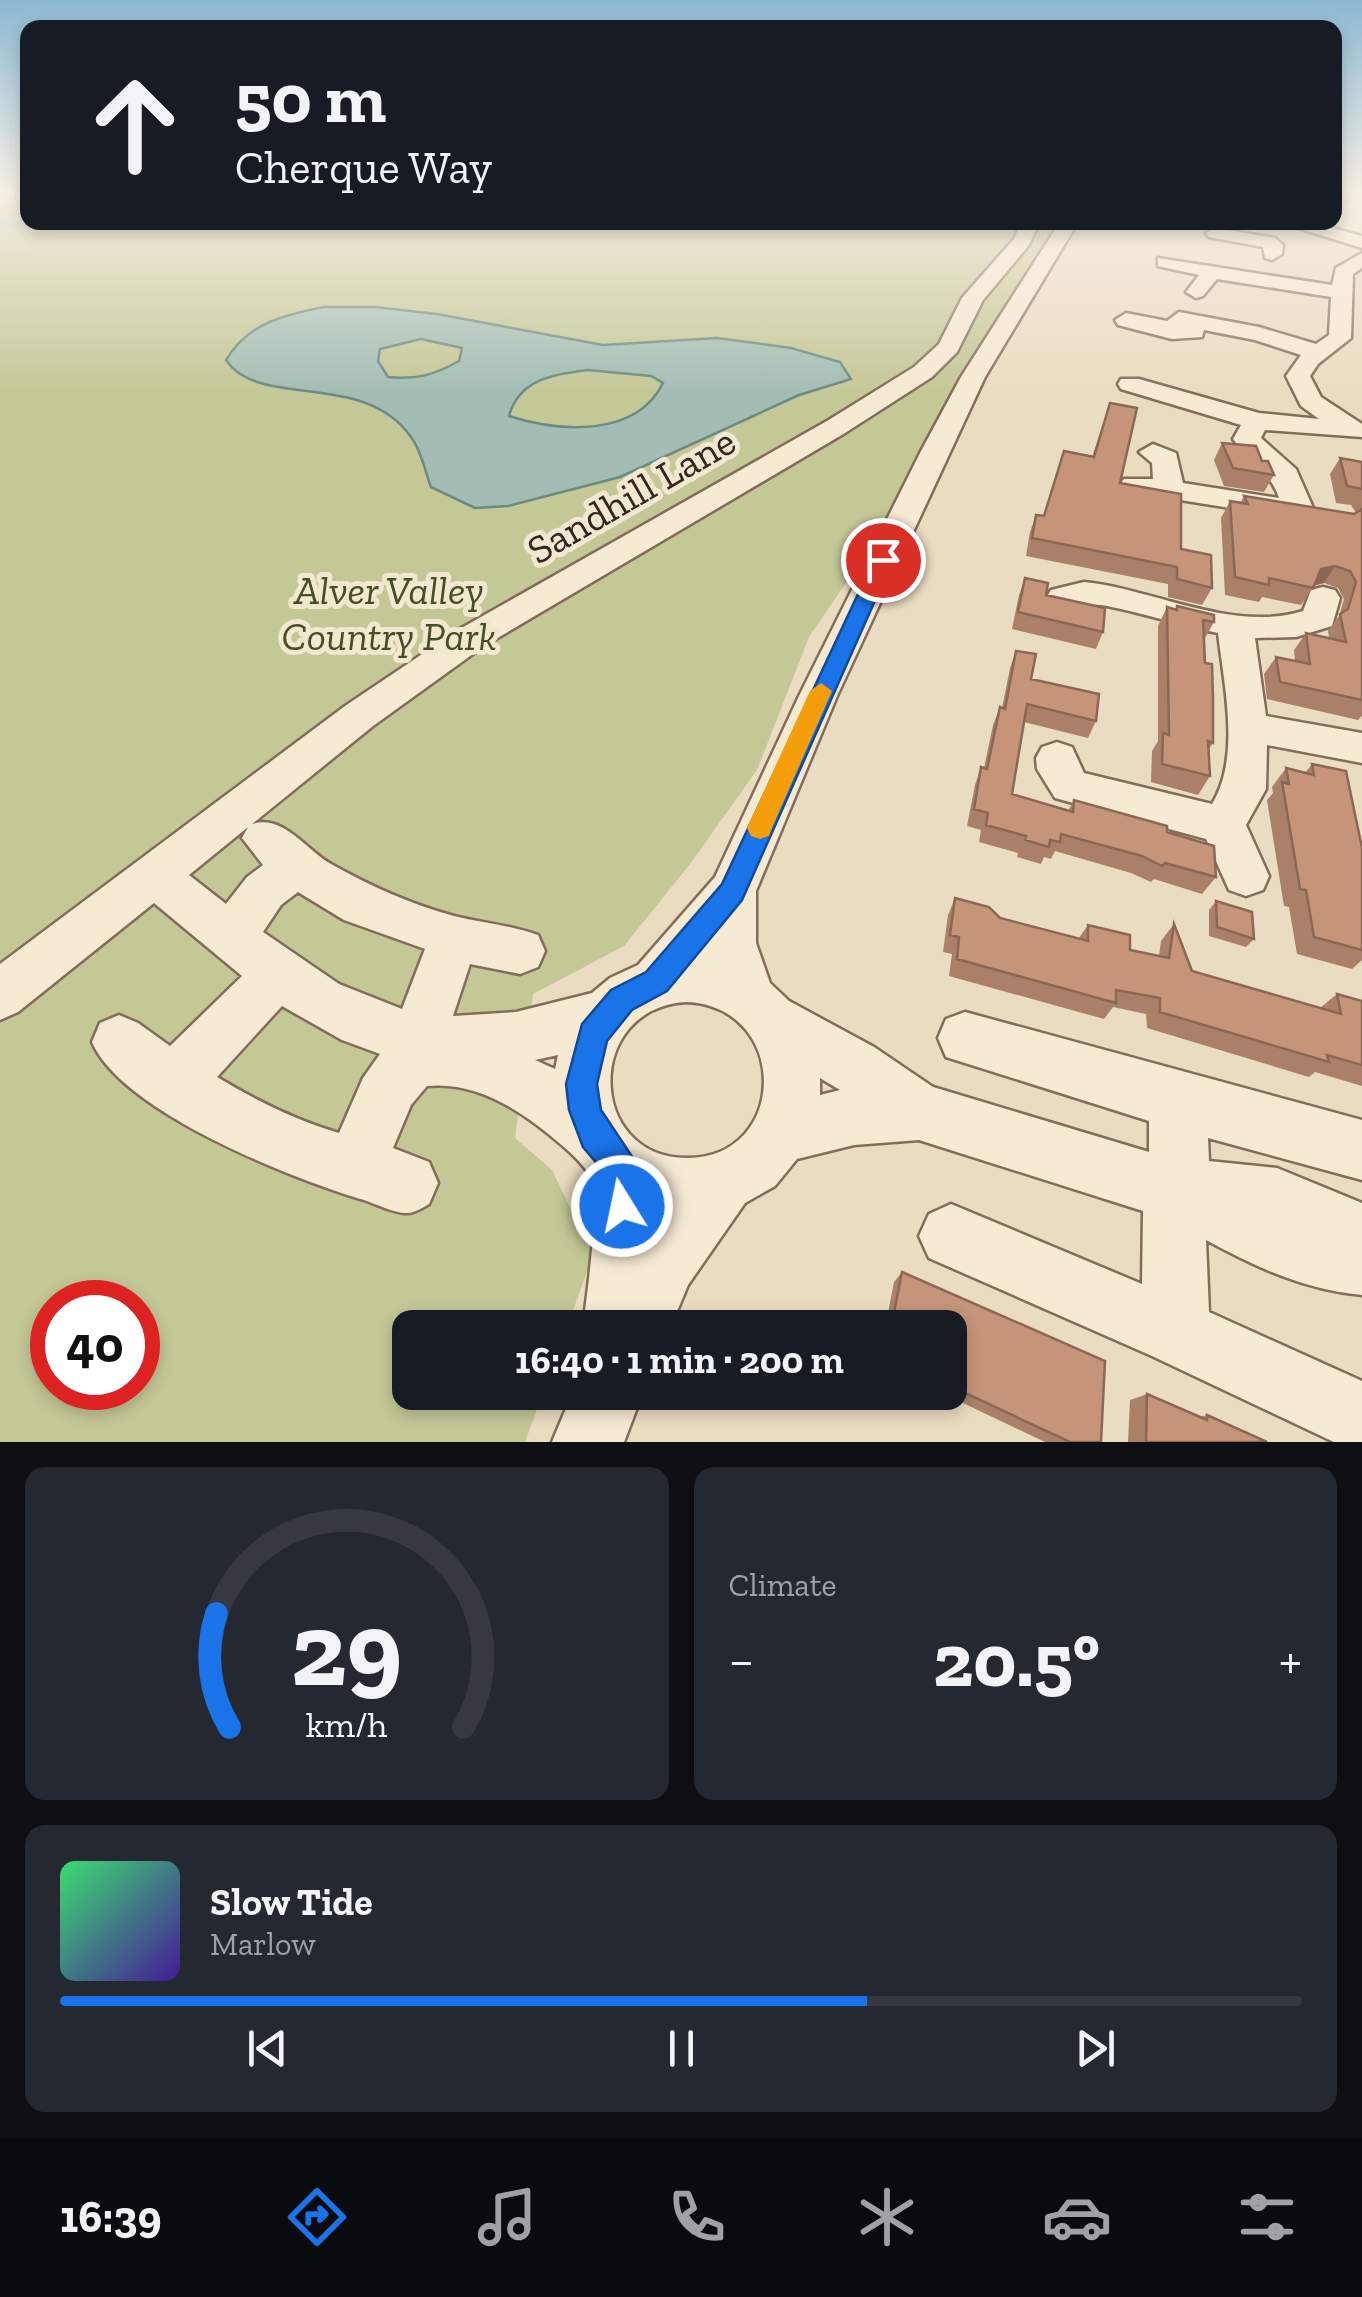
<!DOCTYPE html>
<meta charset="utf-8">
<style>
body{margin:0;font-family:"Zilla Slab",serif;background:#242831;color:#f1f3f6;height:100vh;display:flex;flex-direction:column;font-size:38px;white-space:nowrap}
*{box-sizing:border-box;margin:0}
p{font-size:32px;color:#9ea1a6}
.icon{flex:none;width:55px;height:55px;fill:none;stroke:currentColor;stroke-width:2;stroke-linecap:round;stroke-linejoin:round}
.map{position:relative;height:1442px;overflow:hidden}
.side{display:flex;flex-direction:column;gap:25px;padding:25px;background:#0d0f14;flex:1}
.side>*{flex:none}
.hud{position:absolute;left:20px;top:20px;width:1322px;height:210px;border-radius:20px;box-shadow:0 5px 15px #0003;background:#171b24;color:#f1f3f6;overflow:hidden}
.speed{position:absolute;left:30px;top:1280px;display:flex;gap:20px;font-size:50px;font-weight:700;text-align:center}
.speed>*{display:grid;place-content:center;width:130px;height:130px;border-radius:50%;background:#171b24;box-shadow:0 5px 15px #0003;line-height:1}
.speed .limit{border:15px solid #d22;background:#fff;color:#111}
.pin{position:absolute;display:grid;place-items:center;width:85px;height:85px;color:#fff;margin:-42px;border:5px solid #fff;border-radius:50%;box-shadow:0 2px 10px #0007}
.me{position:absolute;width:110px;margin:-55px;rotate:350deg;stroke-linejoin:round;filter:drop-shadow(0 0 8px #0008)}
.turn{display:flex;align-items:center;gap:35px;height:210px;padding:0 50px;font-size:45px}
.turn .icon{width:130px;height:130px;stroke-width:2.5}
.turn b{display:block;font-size:70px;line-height:85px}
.big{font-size:75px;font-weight:800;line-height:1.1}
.side .widget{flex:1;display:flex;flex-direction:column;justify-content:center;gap:15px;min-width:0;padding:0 35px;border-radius:20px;background:#242831}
.side .dial{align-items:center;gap:0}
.dial svg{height:260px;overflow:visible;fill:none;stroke:#363941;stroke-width:7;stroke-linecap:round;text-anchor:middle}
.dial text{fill:#f1f3f6;stroke:none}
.song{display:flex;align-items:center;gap:30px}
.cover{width:120px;height:120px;border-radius:15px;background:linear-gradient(135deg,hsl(140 70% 55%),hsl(260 70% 35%))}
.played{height:10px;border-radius:5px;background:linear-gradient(90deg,#1a73e8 65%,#363941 65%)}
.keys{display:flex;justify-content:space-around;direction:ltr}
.heat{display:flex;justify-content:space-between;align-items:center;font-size:55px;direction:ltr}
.side .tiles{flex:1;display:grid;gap:25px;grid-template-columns:1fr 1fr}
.widget:last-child{grid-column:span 2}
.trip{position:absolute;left:392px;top:1310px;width:575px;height:100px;border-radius:20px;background:#171b24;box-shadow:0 5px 15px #0003;font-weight:800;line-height:100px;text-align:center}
.dock{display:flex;height:160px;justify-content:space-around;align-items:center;background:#090b0e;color:#9ea1a6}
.dock .icon{width:70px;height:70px}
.dock .active{color:#1a73e8}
.dock b{font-size:45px;color:#f1f3f6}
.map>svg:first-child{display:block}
.green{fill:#c4c796;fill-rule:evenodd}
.water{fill:#a3bdb4;stroke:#6b8a81;stroke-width:2.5;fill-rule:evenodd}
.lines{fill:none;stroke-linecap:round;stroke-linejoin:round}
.river{fill:#a3bdb4;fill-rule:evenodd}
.minor-casing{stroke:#836d5a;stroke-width:5}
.minor{fill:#f6ead3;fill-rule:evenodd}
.wall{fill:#aa8068}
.shaded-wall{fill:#8b6855}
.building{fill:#c69579;stroke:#8b6855;stroke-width:2.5}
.route{fill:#1a73e8;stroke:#114b97;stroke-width:2.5}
.slow{fill:#f59e0b}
.labels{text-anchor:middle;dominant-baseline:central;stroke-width:10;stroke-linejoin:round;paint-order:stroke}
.street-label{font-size:40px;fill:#33271d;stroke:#f2e7d0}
.park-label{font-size:40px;font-style:italic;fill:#464e25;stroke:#f2e7d0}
</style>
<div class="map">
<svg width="1362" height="1442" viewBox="0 0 1362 1442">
<rect width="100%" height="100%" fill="#eadcc1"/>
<path class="green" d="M0,192H27L28,222L1069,223L934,454L809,637L757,770L690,864L624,946L533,994L515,1138L552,1170L593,1255L567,1327L410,1328V1392L543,1393L525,1442H0ZM52,1302H138V1388H52Z"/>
<path class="water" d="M323,307H375L437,314L603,345L717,338L791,348L840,362L851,379L799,395L620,477L508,506L475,508L431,487C425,471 421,450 411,437C363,369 259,410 226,360C248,323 282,316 323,307ZM421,339L462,348L459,361C434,375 416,380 388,377L378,361L380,349ZM588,370L651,376L663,383C636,438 559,432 509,416C519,379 554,374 588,370Z"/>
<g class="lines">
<path class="river" d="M28,210L29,222L0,231V217Z"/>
<defs>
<path id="minor" d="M1335,194L1346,196L1348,200L1335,204Z
M1016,222H1034L1037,227L1029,245L983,300L957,352L932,377L845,433L484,646L373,726L252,824C283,814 305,849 331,864C370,886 410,904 454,916C482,923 510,925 538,935L545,951L538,967L520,974L470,964L453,1016L516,1012L592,993L610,978L638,965L715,877L799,696L920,453L961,377L1060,222H1078L985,377L837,696L756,891V943L770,983L789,1001L874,1047L933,1087L1149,1152V1121L946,1057L938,1038L946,1019L965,1012L1362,1120V1180L1208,1138L1209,1161L1277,1168L1362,1203V1295C1304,1290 1256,1267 1206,1240L1209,1312L1362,1381V1442H1334L1152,1356L929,1258L919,1236L929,1214L951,1204L1142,1284L1143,1211L919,1140L854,1145L797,1159L775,1186L745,1203L688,1285L670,1328H583C587,1291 599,1215 592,1182C589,1169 573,1155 564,1147C526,1114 480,1081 427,1086L411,1105L393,1148L429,1162L438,1183L429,1204C424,1207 414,1213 408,1213C396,1214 376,1204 364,1200C293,1179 122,1112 92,1042L100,1023L119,1015L138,1023L170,1046L242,976L154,903L18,1012L0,1020V964L345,706L458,630L827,421L914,367L939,344L962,298L1014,239L1019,227ZM248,827L242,838L263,865L247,877L226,904L189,875ZM298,892L344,920L425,949L402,1009L339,984L263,932L281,905ZM687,1002C790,1007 789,1158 687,1158C586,1158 584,1007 687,1002ZM282,1006L342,1040L380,1054L363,1078L339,1133C295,1120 257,1101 217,1077ZM558,1055L555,1069L535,1060ZM820,1078L840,1090L820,1095ZM654,1213L661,1215L654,1224Z
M1279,222H1310L1362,236V248Z
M1215,228L1275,238L1283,245L1282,254L1272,260L1265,258L1263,247L1209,237L1206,233Z
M1362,253V268L1353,274L1351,338L1318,364L1310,376L1321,397L1362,424V437L1265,430L1261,438L1296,469L1314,510L1310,516L1299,519L1124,491L1119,485L1124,479H1153L1152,463L1139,452L1153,444L1176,453L1183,483L1279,498C1271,473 1249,461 1233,439L1241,425L1121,389L1118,384L1121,379H1139L1259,413L1319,419L1301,406L1286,376L1301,355L1255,340L1204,330L1202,337L1172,339L1118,325L1115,320L1126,313L1167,321L1179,312L1259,327L1316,344L1329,335L1331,297L1217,279L1203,296L1196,298L1186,292L1199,275L1158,266V258L1332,285L1336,268Z
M1084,582C1154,589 1233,633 1303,611L1311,590L1323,587L1335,590L1340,598L1332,626L1296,637L1255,638L1266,716L1362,733V763L1267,745L1266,789L1246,825L1269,876L1263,890L1246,896L1229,890L1206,839L1055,798L1037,769L1036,758L1042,747L1057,742L1072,747L1084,773L1212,804C1241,757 1224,686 1218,633C1181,626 1144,613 1107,606C1087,602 1069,610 1051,606L1046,598L1051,590Z
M573,1392H643L624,1442H552Z"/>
</defs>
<use href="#minor" class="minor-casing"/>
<use href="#minor" class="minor"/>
</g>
<path class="wall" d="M1110,403L1120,483L1181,549L1212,588L1202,605L1168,597V584L1026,556L1030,532L1036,515L1044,516L1092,457Z
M1222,443L1262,461L1274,475L1264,492L1224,486L1214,460Z
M1340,458L1362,462V716L1358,720L1267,699L1264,674L1276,657L1295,661L1294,650L1306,633L1329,638L1328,631L1339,616L1344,599L1338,588L1324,583L1314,586L1301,605L1262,597L1259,602L1225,595L1221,518L1230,501L1240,503L1244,496L1354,514L1356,513L1351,505L1336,503L1330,474Z
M1025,578L1046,595L1103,632L1096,649L1012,629L1019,595Z
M1177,606L1214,622L1204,640L1213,743L1209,749L1210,776L1198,795L1151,782L1152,751L1158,741V626L1167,607L1175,609Z
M1016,651L1031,679L1096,721L1088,738L1024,722L1012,794L1068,811L1074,800L1167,832L1216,877L1202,894L1154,879L1151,882L1131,873L1055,851L1051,859L1044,857L1041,864L1017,857L1018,853L979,842L981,830L967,826L975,785L981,767L984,768L993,725L1000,707L1002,708L1010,668Z
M1312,764L1362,950V960L1352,969L1297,954L1289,907L1284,906L1267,800L1273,793L1272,787L1286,768L1305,773Z
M955,898L1000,918L1079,938L1088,925L1130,950L1159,956L1161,941L1174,924L1192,971L1320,1008L1337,994L1362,1001V1086L1315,1072L1309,1077L1147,1028L1146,1014L1113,1007L1104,1019L949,976L952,954L943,952L948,915Z
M1216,901L1254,939L1246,947L1209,936V910Z
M902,1272L1101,1442H1045L940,1392H950V1328H885L894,1282Z
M1147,1394L1199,1417L1207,1415L1267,1442H1128L1130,1400Z"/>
<path class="shaded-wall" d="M1335,566L1324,583L1310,586L1321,569Z"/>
<path class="building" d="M1110,403L1137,408L1120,483L1181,494V549L1211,555L1212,588L1177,579V567L1032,538L1036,515L1044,516L1064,451L1094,457Z
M1222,443L1256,446L1262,461H1268L1274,475L1233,468Z
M1340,458L1362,462V489L1347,486Z
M1244,496L1354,514L1362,509V700L1280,682L1276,657L1310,664L1306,633L1346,642L1340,614L1348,609L1356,582L1350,571L1335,566L1321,569L1313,588L1269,578V585L1235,577L1230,501L1248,504Z
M1025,578L1048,583L1046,595L1105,608L1103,632L1018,612Z
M1177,606L1214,615V622L1203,620L1205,663L1212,664L1213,699V743L1208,741L1210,776L1162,764L1163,733L1169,735L1167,607L1177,610Z
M1016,651L1036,654L1031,679L1099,694L1096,721L1027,704L1012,794L1073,812L1074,800L1167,826V832L1214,846L1216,877L1165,863L1162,866L1142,856L1061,834L1060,842L1050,840L1049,847L1025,840L1026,836L986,825L988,813L974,809L981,767L987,769L1000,707L1005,709Z
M1312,764L1346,771L1362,848V950L1314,937L1306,890L1300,889L1282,782L1289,784L1286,768L1314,775Z
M955,898L989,907L1000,918L1088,941V925L1130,935V950L1169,958L1174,924L1192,971L1341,1014L1337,994L1362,1001V1065L1327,1055L1329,1062L1160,1012V998L1116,990V1003L957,959L959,937L950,935Z
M1216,901L1252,912L1254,939L1217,927Z
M902,1272L1105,1361L1101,1442H1070L950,1386V1328H891Z
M1147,1394L1207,1420V1415L1267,1442H1146Z"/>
<linearGradient id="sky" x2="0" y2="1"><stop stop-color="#8cb8d3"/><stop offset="0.49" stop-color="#f6efe3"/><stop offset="1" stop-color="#f6efe3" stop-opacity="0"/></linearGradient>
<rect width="1362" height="394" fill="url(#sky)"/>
<path class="route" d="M883,555L893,560L742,900L667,991L632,1010L607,1041L597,1084L601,1110L639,1167L640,1206L635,1218L622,1224L610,1218L605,1206V1173L583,1147L569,1110L566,1084L582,1024L611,990L646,972L722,884L874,560Z"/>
<path class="slow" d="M821,683L832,691L772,828L769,836L760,839L751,836L747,828L810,691Z"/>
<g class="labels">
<g class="street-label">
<text transform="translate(631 495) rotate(-30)">Sandhill Lane</text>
</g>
<g class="park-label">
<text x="389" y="590">Alver Valley<tspan x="389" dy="46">Country Park</tspan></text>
</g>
</g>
</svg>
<div class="speed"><div class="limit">40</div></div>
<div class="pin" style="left:883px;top:560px;background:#d93025"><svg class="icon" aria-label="arrive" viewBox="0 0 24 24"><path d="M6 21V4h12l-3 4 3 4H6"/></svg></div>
<svg class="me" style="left:622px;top:1206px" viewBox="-20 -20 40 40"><circle r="17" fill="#1a73e8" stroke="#fff" stroke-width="3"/><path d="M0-11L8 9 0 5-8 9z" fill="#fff"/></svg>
<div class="trip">16:40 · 1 min · 200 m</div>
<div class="hud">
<div class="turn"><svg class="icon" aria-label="ahead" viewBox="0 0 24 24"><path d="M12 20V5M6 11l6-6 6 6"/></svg><div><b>50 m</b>Cherque Way</div></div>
</div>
</div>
<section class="side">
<div class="tiles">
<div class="widget dial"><svg viewBox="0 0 100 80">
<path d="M14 69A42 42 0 1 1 86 69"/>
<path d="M14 69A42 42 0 0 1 10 34" stroke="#1a73e8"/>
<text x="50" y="56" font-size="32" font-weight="700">29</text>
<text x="50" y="72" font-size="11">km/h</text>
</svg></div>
<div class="widget"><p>Climate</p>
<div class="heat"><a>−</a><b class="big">20.5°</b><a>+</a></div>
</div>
<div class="widget">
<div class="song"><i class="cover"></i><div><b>Slow Tide</b><p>Marlow</p></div></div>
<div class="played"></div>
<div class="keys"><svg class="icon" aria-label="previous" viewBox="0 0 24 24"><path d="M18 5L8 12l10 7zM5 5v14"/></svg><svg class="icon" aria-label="pause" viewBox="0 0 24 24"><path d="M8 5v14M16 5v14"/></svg><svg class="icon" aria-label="next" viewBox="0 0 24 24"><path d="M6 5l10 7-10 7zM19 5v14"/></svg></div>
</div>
</div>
</section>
<nav class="dock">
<b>16:39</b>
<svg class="icon active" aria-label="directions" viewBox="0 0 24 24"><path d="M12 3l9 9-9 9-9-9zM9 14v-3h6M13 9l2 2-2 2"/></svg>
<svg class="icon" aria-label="music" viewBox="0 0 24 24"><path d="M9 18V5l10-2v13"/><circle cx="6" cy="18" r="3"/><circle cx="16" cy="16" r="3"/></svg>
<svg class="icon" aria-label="phone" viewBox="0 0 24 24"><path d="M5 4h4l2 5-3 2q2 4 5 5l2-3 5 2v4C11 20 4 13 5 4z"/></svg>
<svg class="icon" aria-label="climate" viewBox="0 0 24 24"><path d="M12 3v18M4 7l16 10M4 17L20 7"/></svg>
<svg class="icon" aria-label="car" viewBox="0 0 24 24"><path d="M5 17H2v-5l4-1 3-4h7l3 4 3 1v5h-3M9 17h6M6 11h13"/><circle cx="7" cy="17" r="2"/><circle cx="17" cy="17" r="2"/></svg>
<svg class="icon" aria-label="filters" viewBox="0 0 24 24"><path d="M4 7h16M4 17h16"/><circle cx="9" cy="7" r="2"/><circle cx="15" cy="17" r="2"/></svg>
</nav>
